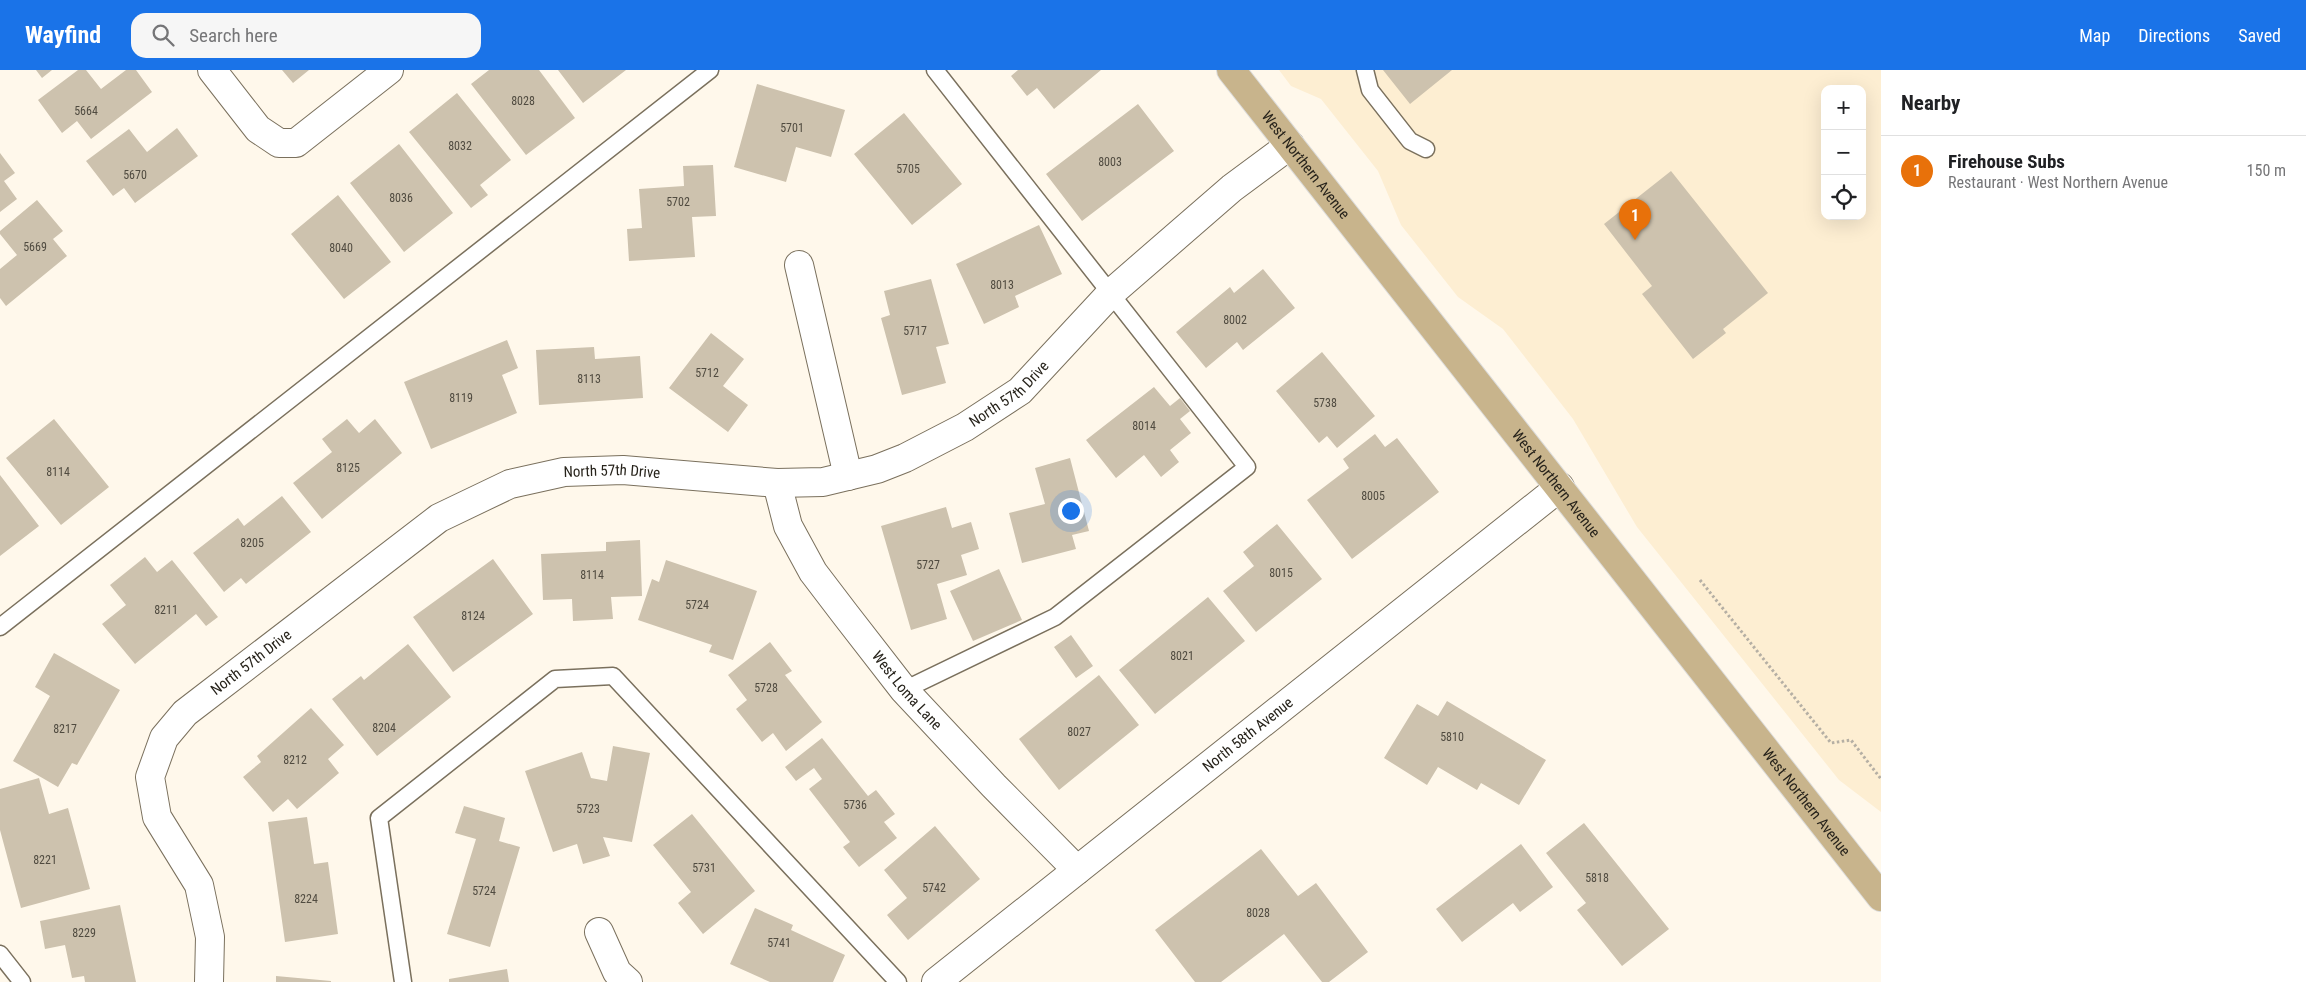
<!DOCTYPE html>
<meta charset="utf-8">
<style>
body{margin:0;font-family:"Roboto Condensed",sans-serif;background:#f6f6f6;color:#202124}
.controls{position:absolute;right:15px;top:15px;display:grid;overflow:hidden;border-radius:10px;box-shadow:0 5px 20px #0002}
.controls button{width:45px;height:45px;display:grid;place-items:center;padding:0;border:0;border-bottom:1px solid #e0e0e0;background:#fff;color:#202124;font:25px sans-serif}
.you{position:absolute;left:1070px;top:440px;width:18px;height:18px;margin:-12px;border:4px solid #fff;border-radius:50%;background:#1a73e8;box-shadow:0 0 0 8px #1a73e833}
.badge{display:grid;place-items:center;width:32px;height:32px;border-radius:50%;background:#1a73e8;color:#fff;font-size:16px;font-weight:700}
.pin{position:absolute;translate:-50% -41px;filter:drop-shadow(0 1px 2px #0008)}
.pin::after{content:'';position:absolute;top:26px;width:18px;height:15px;background:inherit;clip-path:polygon(0 0,100% 0,50% 100%)}
.list{margin:0;padding:0;list-style:none}
h2{display:flex;justify-content:space-between;align-items:center;height:65px;margin:0;padding:0 20px;font-size:21px}
h2 small{font-size:16px;font-weight:400;color:#757577}
.list li{display:grid;grid-template-columns:32px 1fr auto;gap:15px;align-items:center;box-sizing:border-box;height:70px;padding:0 20px;border-top:1px solid #e0e0e0}
.list b{display:block;font-size:19px;white-space:nowrap}
.list p{margin:0;font-size:16px;white-space:nowrap;color:#757577}
.list em{font-size:16px;font-style:normal;color:#757577}
.icon{flex:none;width:28px;height:28px;fill:none;stroke:currentColor;stroke-width:2;stroke-linecap:round;stroke-linejoin:round}
.map{position:relative;flex:none;width:1881px;height:912px;overflow:hidden}
header{display:flex;align-items:center;gap:30px;box-sizing:border-box;height:70px;padding:0 25px;background:#1a73e8;color:#fff}
header strong{font-size:24px}
nav{display:flex;gap:28px;margin-inline-start:auto;font-size:18px}
.search{width:350px;height:45px;background:#f6f6f6;display:flex;align-items:center;gap:12px;box-sizing:border-box;padding:0 18px;border-radius:15px;color:#757577;font-size:19px}
main{display:flex}
aside{flex:1;background:#fff}
.map>svg:first-child{display:block}
.built{fill:#fdeed2;fill-rule:evenodd}
.building{fill:#cdc2ae}
.lines{fill:none;stroke-linecap:round;stroke-linejoin:round}
.lane-casing{stroke:#7a705d;stroke-width:19}
.street-casing{stroke:#7a705d;stroke-width:30}
.primary-casing{stroke:#dcdcdb;stroke-width:30}
.path{stroke:#b5afa4;stroke-width:3;stroke-dasharray:2.5 2.5;stroke-linecap:butt}
.lane{stroke:#fff;stroke-width:16}
.street{stroke:#fff;stroke-width:28}
.primary{stroke:#c8b48c;stroke-width:28}
.labels{text-anchor:middle;dominant-baseline:central;stroke-width:4;stroke-linejoin:round;paint-order:stroke}
.number-label{font-size:12px;fill:#504b40}
.street-label{font-size:15px;fill:#27231b;stroke:#fff8eb}
</style>
<header>
<strong>Wayfind</strong>
<div class="search"><svg class="icon" aria-label="search" viewBox="0 0 24 24"><circle cx="10" cy="10" r="6"/><path d="M15 15l6 6"/></svg>Search here</div>
<nav><a>Map</a><a>Directions</a><a>Saved</a></nav>
</header>
<main>
<div class="map">
<svg width="1881" height="912" viewBox="0 0 1881 912">
<rect width="100%" height="100%" fill="#fff8eb"/>
<path class="built" d="M 1279,0 L 1881,0 L 1881,742 L 1839,710 L 1637,457 L 1573,349 L 1503,259 L 1458,227 L 1401,155 L 1378,101 L 1321,29 L 1291,16 ZM 1825,19 L 1862,19 L 1862,146 L 1825,146 Z"/>
<path class="building" d="M 36,0 L 52,0 L 42,8 Z
M 78,0 L 86,0 L 101,19 L 126,0 L 136,0 L 152,22 L 91,69 L 77,51 L 62,63 L 38,30 Z
M 282,0 L 309,0 L 293,13 Z
M 489,0 L 539,0 L 575,48 L 526,85 L 471,14 Z
M 558,0 L 626,0 L 583,33 Z
M 1018,0 L 1101,0 L 1054,39 L 1037,18 L 1027,26 L 1011,6 Z
M 1383,0 L 1452,0 L 1410,34 Z
M 757,14 L 845,40 L 831,87 L 796,77 L 786,112 L 734,97 Z
M 457,23 L 511,90 L 480,115 L 488,125 L 471,138 L 409,62 Z
M 1138,34 L 1174,81 L 1082,151 L 1046,104 Z
M 904,43 L 962,114 L 912,155 L 854,84 Z
M 177,58 L 198,86 L 135,133 L 124,118 L 113,126 L 86,91 L 129,59 L 147,82 Z
M 399,74 L 453,143 L 404,182 L 350,113 Z
M 0,83 L 15,103 L 4,111 L 17,129 L 0,142 Z
M 713,95 L 716,146 L 692,147 L 695,187 L 629,191 L 627,159 L 642,158 L 639,119 L 684,116 L 683,96 Z
M 1671,101 L 1768,223 L 1723,259 L 1726,263 L 1693,289 L 1642,224 L 1652,216 L 1604,154 Z
M 338,125 L 391,192 L 344,229 L 291,164 Z
M 37,130 L 63,161 L 53,169 L 67,186 L 6,236 L 0,228 L 0,199 L 17,185 L 0,164 L 0,161 Z
M 1039,155 L 1062,204 L 1015,226 L 1019,237 L 984,254 L 956,194 Z
M 1263,199 L 1295,238 L 1243,280 L 1237,272 L 1206,298 L 1176,262 L 1230,217 L 1234,223 Z
M 931,209 L 949,274 L 936,277 L 946,313 L 902,325 L 881,248 L 890,245 L 884,221 Z
M 711,263 L 744,289 L 723,316 L 748,335 L 728,362 L 669,318 Z
M 507,270 L 518,298 L 502,305 L 517,343 L 431,379 L 404,312 Z
M 594,277 L 595,289 L 640,286 L 643,328 L 539,335 L 536,280 Z
M 1322,282 L 1375,346 L 1337,378 L 1327,366 L 1319,373 L 1276,321 Z
M 1154,317 L 1170,336 L 1180,328 L 1190,341 L 1180,349 L 1191,363 L 1170,380 L 1179,392 L 1161,407 L 1144,385 L 1116,408 L 1086,370 Z
M 54,349 L 109,417 L 61,455 L 6,388 Z
M 347,349 L 359,363 L 375,349 L 402,383 L 322,449 L 293,413 L 332,382 L 322,369 Z
M 1375,364 L 1385,377 L 1397,368 L 1439,422 L 1352,489 L 1307,430 L 1349,398 L 1343,389 Z
M 1070,388 L 1089,461 L 1072,465 L 1076,479 L 1022,493 L 1009,443 L 1045,434 L 1035,398 Z
M 0,405 L 39,456 L 0,486 Z
M 282,426 L 311,462 L 246,514 L 241,508 L 224,522 L 193,483 L 238,448 L 244,456 Z
M 946,437 L 952,458 L 971,452 L 979,479 L 961,485 L 967,505 L 937,514 L 947,549 L 911,560 L 881,456 Z
M 1277,454 L 1322,509 L 1256,562 L 1223,521 L 1254,496 L 1243,482 Z
M 640,470 L 642,526 L 611,527 L 613,549 L 573,551 L 572,529 L 543,530 L 541,484 L 606,481 L 606,472 Z
M 145,487 L 157,502 L 172,490 L 218,547 L 206,556 L 196,544 L 135,594 L 102,554 L 126,535 L 110,515 Z
M 493,489 L 533,544 L 453,602 L 413,547 Z
M 666,490 L 757,521 L 733,590 L 709,582 L 712,575 L 638,550 L 652,509 L 659,512 Z
M 999,499 L 1022,550 L 973,571 L 950,521 Z
M 1208,527 L 1245,571 L 1155,644 L 1119,600 Z
M 1071,565 L 1093,596 L 1076,608 L 1054,577 Z
M 770,572 L 792,601 L 785,605 L 822,652 L 786,681 L 773,663 L 762,672 L 736,639 L 747,630 L 728,605 Z
M 408,574 L 451,627 L 377,686 L 332,629 L 361,606 L 364,610 Z
M 54,583 L 120,620 L 77,695 L 72,693 L 58,717 L 13,691 L 50,626 L 35,617 Z
M 1099,605 L 1139,655 L 1059,720 L 1019,669 Z
M 1447,631 L 1546,690 L 1519,735 L 1481,713 L 1477,720 L 1438,697 L 1427,715 L 1384,688 L 1417,634 L 1438,646 Z
M 311,638 L 344,675 L 328,689 L 339,703 L 297,739 L 288,729 L 273,742 L 243,707 L 261,692 L 257,686 Z
M 822,668 L 868,726 L 876,720 L 895,744 L 884,752 L 897,768 L 859,797 L 843,777 L 850,772 L 809,719 L 822,709 L 814,698 L 796,711 L 785,697 Z
M 613,676 L 650,683 L 632,772 L 603,767 L 610,786 L 583,794 L 577,774 L 553,782 L 525,701 L 582,682 L 591,708 L 607,711 Z
M 39,708 L 49,744 L 68,738 L 90,819 L 21,838 L 0,760 L 0,719 Z
M 464,736 L 505,748 L 499,771 L 520,777 L 490,877 L 447,864 L 476,769 L 455,763 Z
M 692,744 L 755,821 L 703,864 L 678,833 L 691,822 L 653,775 Z
M 307,747 L 314,794 L 328,792 L 338,864 L 285,872 L 268,752 Z
M 1584,753 L 1669,859 L 1622,896 L 1577,840 L 1586,833 L 1546,783 Z
M 935,756 L 980,809 L 908,870 L 887,845 L 907,828 L 884,800 Z
M 1521,774 L 1553,817 L 1520,842 L 1513,833 L 1462,872 L 1436,839 Z
M 1261,779 L 1298,826 L 1316,813 L 1368,882 L 1329,912 L 1322,912 L 1284,864 L 1221,912 L 1195,912 L 1155,860 Z
M 120,835 L 136,912 L 85,912 L 84,906 L 72,908 L 65,875 L 45,879 L 40,851 Z
M 755,838 L 793,855 L 791,860 L 845,885 L 833,912 L 770,912 L 730,894 Z
M 507,899 L 509,912 L 449,912 L 449,909 Z
M 276,906 L 331,911 L 331,912 L 276,912 Z"/>
<g class="lines">
<defs>
<path id="lane" d="M 1365,0 L 1370,20 L 1410,71 L 1426,79
M 0,557 L 710,0
M 904,620 L 1055,547 L 1247,397 L 935,0
M 0,884 L 22,912
M 403,912 L 379,748 L 555,609 L 613,606 L 898,912"/>
<g id="street">
<path d="M 212,0 L 258,59 L 279,73 L 296,73 L 389,0"/>
<path d="M 799,195 L 848,406"/>
<path id="s1" d="M 777,413 L 788,456 L 813,502 L 845,544 L 904,620 L 994,716 L 1077,800"/>
<path d="M 599,862 L 617,902 L 628,912"/>
<path id="s2" d="M 209,912 L 210,867 L 199,815 L 157,747 L 150,707 L 164,668 L 185,643 L 439,448 L 510,414 L 564,402 L 623,400 L 777,413 L 823,412 L 877,399 L 905,388 L 965,357 L 1020,321 L 1111,223 L 1232,118 L 1290,75"/>
<path id="s3" d="M 936,912 L 1560,417"/>
</g>
<g id="primary">
<path id="s4" d="M 1231,0 L 1881,827"/>
</g>
</defs>
<use href="#lane" class="lane-casing"/>
<use href="#street" class="street-casing"/>
<use href="#primary" class="primary-casing"/>
<path class="path" d="M 1700,510 L 1831,673 L 1851,670 L 1881,709"/>
<use href="#lane" class="lane"/>
<use href="#street" class="street"/>
<use href="#primary" class="primary"/>
</g>
<g class="labels">
<g class="number-label">
<text x="523" y="31">8028</text>
<text x="86" y="41">5664</text>
<text x="792" y="58">5701</text>
<text x="460" y="76">8032</text>
<text x="1110" y="92">8003</text>
<text x="908" y="99">5705</text>
<text x="135" y="105">5670</text>
<text x="401" y="128">8036</text>
<text x="678" y="132">5702</text>
<text x="35" y="177">5669</text>
<text x="341" y="178">8040</text>
<text x="1002" y="215">8013</text>
<text x="1235" y="250">8002</text>
<text x="915" y="261">5717</text>
<text x="707" y="303">5712</text>
<text x="589" y="309">8113</text>
<text x="461" y="328">8119</text>
<text x="1325" y="333">5738</text>
<text x="1144" y="356">8014</text>
<text x="348" y="398">8125</text>
<text x="58" y="402">8114</text>
<text x="1373" y="426">8005</text>
<text x="252" y="473">8205</text>
<text x="928" y="495">5727</text>
<text x="1281" y="503">8015</text>
<text x="592" y="505">8114</text>
<text x="697" y="535">5724</text>
<text x="166" y="540">8211</text>
<text x="473" y="546">8124</text>
<text x="1182" y="586">8021</text>
<text x="766" y="618">5728</text>
<text x="384" y="658">8204</text>
<text x="65" y="659">8217</text>
<text x="1079" y="662">8027</text>
<text x="1452" y="667">5810</text>
<text x="295" y="690">8212</text>
<text x="855" y="735">5736</text>
<text x="588" y="739">5723</text>
<text x="45" y="790">8221</text>
<text x="704" y="798">5731</text>
<text x="1597" y="808">5818</text>
<text x="934" y="818">5742</text>
<text x="484" y="821">5724</text>
<text x="306" y="829">8224</text>
<text x="1258" y="843">8028</text>
<text x="84" y="863">8229</text>
<text x="779" y="873">5741</text>
</g>
<g class="street-label">
<text stroke="none"><textPath href="#s4" startOffset="121">West Northern Avenue</textPath></text>
<text stroke="none"><textPath href="#s2" startOffset="1215">North 57th Drive</textPath></text>
<text stroke="none"><textPath href="#s2" startOffset="795">North 57th Drive</textPath></text>
<text stroke="none"><textPath href="#s4" startOffset="526">West Northern Avenue</textPath></text>
<text stroke="none"><textPath href="#s2" startOffset="376">North 57th Drive</textPath></text>
<text stroke="none"><textPath href="#s1" startOffset="248">West Loma Lane</textPath></text>
<text stroke="none"><textPath href="#s3" startOffset="398">North 58th Avenue</textPath></text>
<text stroke="none"><textPath href="#s4" startOffset="931">West Northern Avenue</textPath></text>
</g>
</g>
</svg>
<div class="controls">
<button>+</button>
<button>−</button>
<button><svg class="icon" aria-label="locate" viewBox="0 0 24 24"><circle cx="12" cy="12" r="6"/><path d="M12 2v4M12 18v4M2 12h4M18 12h4"/></svg></button>
</div>
<div class="you"></div>
<div class="pin badge" style="left:1635px;top:170px;background:#e8710a">1</div>
</div>
<aside>
<h2>Nearby<small></small></h2>
<ul class="list">
<li><span class="badge" style="background:#e8710a">1</span><div><b>Firehouse Subs</b><p>Restaurant · West Northern Avenue</p></div><em>150 m</em></li>
</ul>
</aside>
</main>
